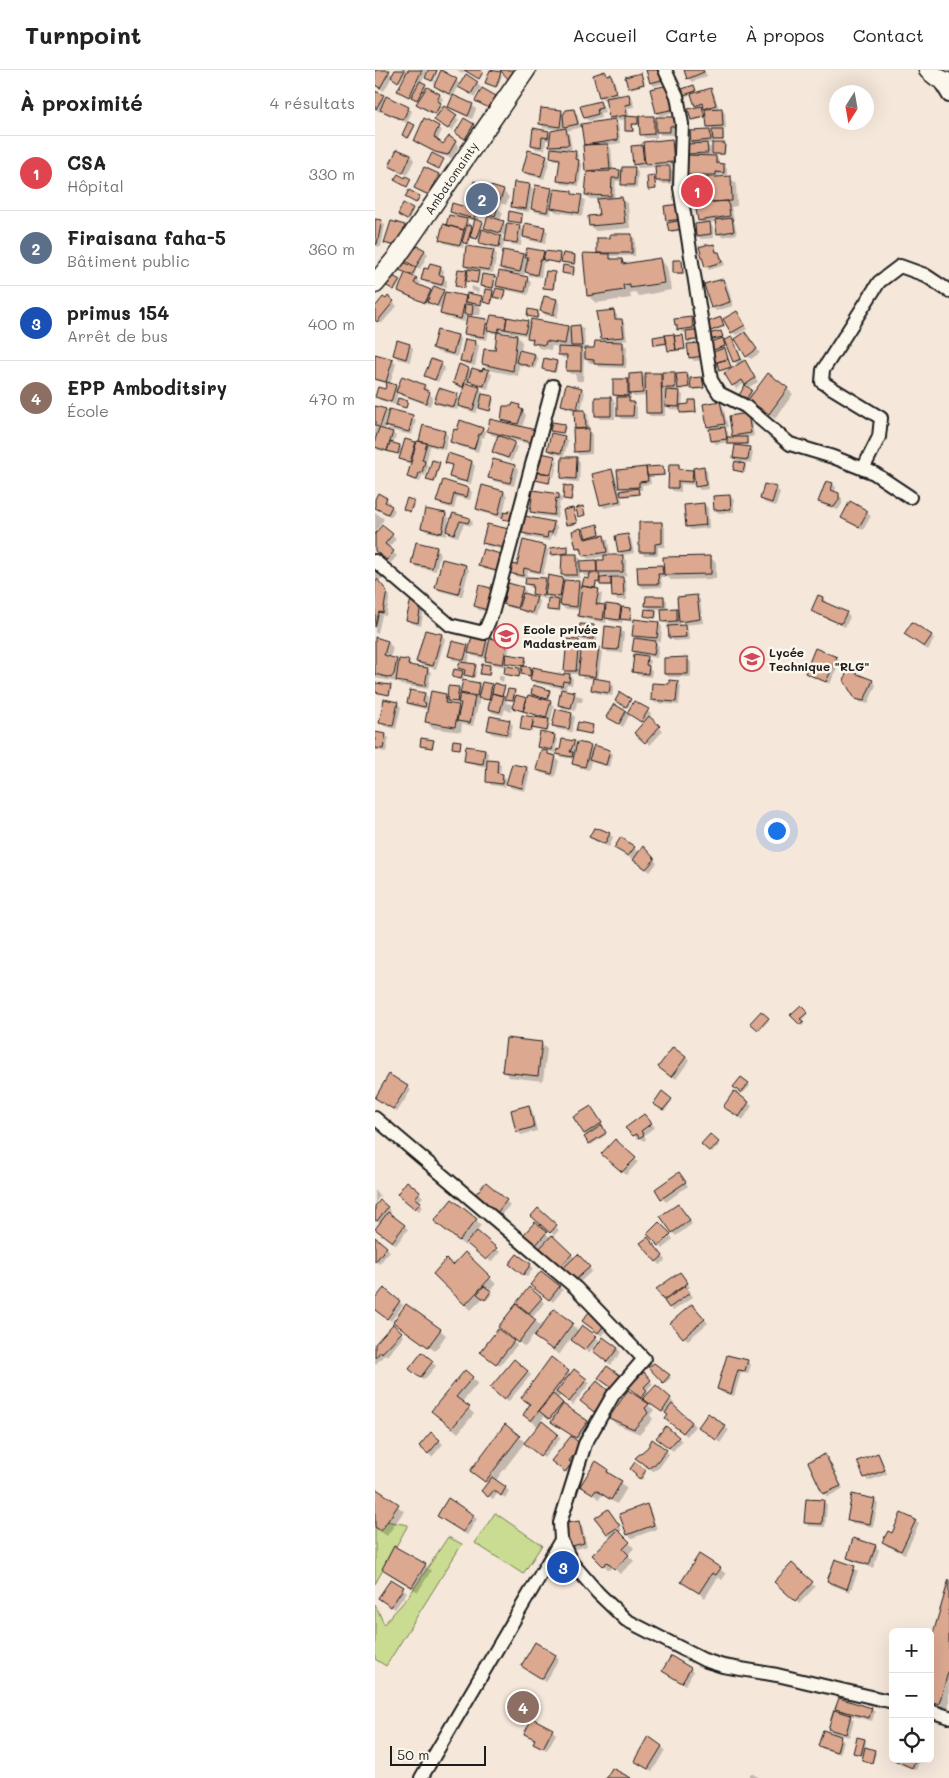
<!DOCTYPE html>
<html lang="fr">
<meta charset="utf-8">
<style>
body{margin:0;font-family:Mali,sans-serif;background:#f6f6f6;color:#222}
.controls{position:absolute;right:15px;bottom:15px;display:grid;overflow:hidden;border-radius:8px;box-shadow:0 5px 20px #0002}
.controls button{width:45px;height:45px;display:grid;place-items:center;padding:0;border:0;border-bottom:1px solid #e0e0e0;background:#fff;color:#222;font:25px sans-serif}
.compass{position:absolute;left:454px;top:15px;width:45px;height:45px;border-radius:50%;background:#fff;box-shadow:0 5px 20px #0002;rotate:191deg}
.scale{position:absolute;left:15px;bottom:12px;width:96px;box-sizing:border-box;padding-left:5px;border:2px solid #1c1c1c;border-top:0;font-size:14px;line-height:18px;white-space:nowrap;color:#1c1c1c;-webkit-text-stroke:4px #fbf7ec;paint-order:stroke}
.you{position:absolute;left:401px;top:760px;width:18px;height:18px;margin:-12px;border:4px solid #fff;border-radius:50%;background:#1a73e8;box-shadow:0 0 0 8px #1a73e833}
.badge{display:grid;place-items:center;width:32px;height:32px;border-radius:50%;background:#d1495b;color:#fff;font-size:16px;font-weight:700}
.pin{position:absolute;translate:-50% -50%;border:2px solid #fff;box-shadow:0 1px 5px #0006}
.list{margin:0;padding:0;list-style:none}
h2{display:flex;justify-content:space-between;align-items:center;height:65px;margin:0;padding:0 20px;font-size:21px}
h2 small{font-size:16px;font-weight:400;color:#767676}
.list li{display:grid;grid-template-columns:32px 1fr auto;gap:15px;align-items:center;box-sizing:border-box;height:75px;padding:0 20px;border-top:1px solid #e0e0e0}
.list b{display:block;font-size:19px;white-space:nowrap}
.list p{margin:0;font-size:16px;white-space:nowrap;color:#767676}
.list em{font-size:16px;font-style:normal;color:#767676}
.icon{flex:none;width:28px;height:28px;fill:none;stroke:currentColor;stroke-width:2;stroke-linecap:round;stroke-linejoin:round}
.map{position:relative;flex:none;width:574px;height:1708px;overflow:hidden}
header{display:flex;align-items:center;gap:30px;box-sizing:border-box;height:70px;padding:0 25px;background:#fff;border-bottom:1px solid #e0e0e0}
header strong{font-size:24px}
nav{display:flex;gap:28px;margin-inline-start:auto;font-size:18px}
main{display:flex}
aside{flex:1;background:#fff}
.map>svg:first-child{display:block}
.green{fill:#cadc91;stroke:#737c56}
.shadow{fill:#0003;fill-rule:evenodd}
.building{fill:#dca890;stroke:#1c1c1c}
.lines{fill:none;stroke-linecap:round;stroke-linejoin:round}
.minor-casing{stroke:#1c1c1c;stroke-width:16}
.secondary-casing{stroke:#1c1c1c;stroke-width:21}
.minor{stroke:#fbf7ec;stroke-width:12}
.secondary{stroke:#fbf7ec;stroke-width:18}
.labels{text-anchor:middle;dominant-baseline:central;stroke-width:5;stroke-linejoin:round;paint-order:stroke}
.street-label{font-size:12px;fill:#1c1c1c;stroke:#fbf7ec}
.poi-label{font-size:12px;font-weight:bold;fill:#1c1c1c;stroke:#fbf7ec;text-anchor:start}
</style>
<header>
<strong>Turnpoint</strong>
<nav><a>Accueil</a><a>Carte</a><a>À propos</a><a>Contact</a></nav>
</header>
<main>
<aside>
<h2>À proximité<small>4 résultats</small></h2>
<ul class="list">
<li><span class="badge" style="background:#e0444e">1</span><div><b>CSA</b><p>Hôpital</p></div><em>330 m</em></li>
<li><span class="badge" style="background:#5c6f8a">2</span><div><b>Firaisana faha-5</b><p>Bâtiment public</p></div><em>360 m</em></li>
<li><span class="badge" style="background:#1a4fb4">3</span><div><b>primus 154</b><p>Arrêt de bus</p></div><em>400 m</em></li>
<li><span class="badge" style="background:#8d6e63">4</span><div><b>EPP Amboditsiry</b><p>École</p></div><em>470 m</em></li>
</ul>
</aside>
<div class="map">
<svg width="574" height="1708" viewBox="0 0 574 1708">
<rect width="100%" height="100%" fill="#f5e7da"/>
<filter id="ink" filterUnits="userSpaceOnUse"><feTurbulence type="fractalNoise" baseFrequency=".02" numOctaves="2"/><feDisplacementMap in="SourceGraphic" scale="10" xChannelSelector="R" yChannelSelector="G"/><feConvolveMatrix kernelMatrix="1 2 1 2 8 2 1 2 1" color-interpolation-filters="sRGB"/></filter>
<g filter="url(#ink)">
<path class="green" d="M 120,1443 L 167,1475 L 148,1504 L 100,1473 Z
M 0,1449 L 33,1455 L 0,1514 Z
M 73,1467 L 87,1474 L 11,1596 L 0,1589 L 0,1534 L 9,1554 L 34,1526 Z"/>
<path class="shadow" d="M 0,0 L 12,0 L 18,5 L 21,0 L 31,0 L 33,2 L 34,0 L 52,0 L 46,13 L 51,16 L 51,18 L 65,25 L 68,29 L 65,34 L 84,50 L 77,61 L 65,53 L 63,47 L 46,38 L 42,34 L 44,31 L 27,24 L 24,21 L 31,6 L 29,5 L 25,12 L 17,7 L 9,21 L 0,16 Z
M 54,0 L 63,0 L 59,12 L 51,8 Z
M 82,0 L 90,0 L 87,4 Z
M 116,0 L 127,5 L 123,17 L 112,12 Z
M 273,0 L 294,12 L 279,16 L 276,12 Z
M 310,0 L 329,0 L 332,6 L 317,12 L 313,8 Z
M 230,3 L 239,9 L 244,27 L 254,25 L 258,29 L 259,37 L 253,38 L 254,48 L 262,48 L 266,51 L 278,47 L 282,52 L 300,48 L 303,59 L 298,59 L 298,65 L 286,65 L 282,61 L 282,68 L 270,68 L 266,64 L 266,55 L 258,55 L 259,62 L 253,62 L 251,61 L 251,49 L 240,51 L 243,54 L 246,73 L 233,75 L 236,78 L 238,100 L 244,101 L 248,105 L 259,99 L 263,102 L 262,118 L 251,118 L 248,114 L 248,111 L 241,111 L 239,129 L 247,128 L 253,134 L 255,158 L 221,161 L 215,156 L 225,146 L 223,129 L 215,129 L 211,125 L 213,102 L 211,100 L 207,57 L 191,61 L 194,63 L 197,79 L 188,79 L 188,80 L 200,82 L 204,86 L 203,91 L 207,95 L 204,116 L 187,114 L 184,110 L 186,91 L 180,90 L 176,87 L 179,79 L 176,76 L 176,71 L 171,70 L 170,80 L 161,79 L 157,75 L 159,60 L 173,63 L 177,66 L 177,62 L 193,59 L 189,56 L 188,60 L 169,58 L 165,54 L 186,41 L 190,45 L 199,40 L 202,44 L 205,55 L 238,50 L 235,47 L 231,29 L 229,30 L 225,26 Z
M 266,5 L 270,15 L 255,19 L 254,17 Z
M 92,6 L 106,17 L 100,27 L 84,16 L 78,27 L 98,36 L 101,39 L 97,49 L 78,40 L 74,37 L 78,27 L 64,20 L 60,16 L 81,10 L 86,15 Z
M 320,18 L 322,24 L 335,20 L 339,23 L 344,39 L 346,39 L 350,43 L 351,59 L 346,60 L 349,63 L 349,71 L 339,71 L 339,74 L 349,74 L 351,76 L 350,85 L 340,85 L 338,83 L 339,73 L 331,74 L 336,78 L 336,87 L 341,87 L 344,91 L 344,95 L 349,95 L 352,99 L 352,106 L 344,105 L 344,108 L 355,108 L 361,113 L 362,136 L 356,137 L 362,164 L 347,167 L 343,163 L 341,152 L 334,153 L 338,157 L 339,168 L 326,169 L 322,165 L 328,154 L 325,151 L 322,138 L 316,133 L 318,110 L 313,104 L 317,87 L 313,83 L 321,75 L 317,71 L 335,61 L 339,65 L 339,60 L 333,57 L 332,40 L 327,35 L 330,48 L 318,51 L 317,49 L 324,38 L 321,35 L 317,24 L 306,28 L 304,26 Z
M 276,20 L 303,42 L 285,46 L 282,43 Z
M 0,22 L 11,29 L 33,38 L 37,41 L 32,53 L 39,56 L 40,57 L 34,69 L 28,65 L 34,54 L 10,43 L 6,39 L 5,42 L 0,39 Z
M 225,32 L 228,36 L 230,42 L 225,43 L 226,48 L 214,51 L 210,48 Z
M 49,50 L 67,60 L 62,71 L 68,76 L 80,72 L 84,76 L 77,88 L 65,85 L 45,75 L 41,71 Z
M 98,55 L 101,58 L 94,71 L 86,66 Z
M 297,71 L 300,74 L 302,95 L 293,96 L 298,101 L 298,114 L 286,114 L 281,110 L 282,97 L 263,98 L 260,94 L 267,76 L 270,80 Z
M 23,80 L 36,86 L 39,90 L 32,105 L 16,96 Z
M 171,86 L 175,90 L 169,109 L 153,105 L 149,101 Z
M 50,99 L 64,105 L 67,109 L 58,128 L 44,121 L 41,118 Z
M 154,115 L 158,119 L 154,142 L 141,140 L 137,136 Z
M 176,119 L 180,123 L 197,123 L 200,126 L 206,127 L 210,130 L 207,146 L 181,142 L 177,138 L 175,145 L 161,142 L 157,138 Z
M 128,121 L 134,127 L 131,135 L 126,133 L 124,139 L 128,143 L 125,151 L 132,156 L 144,156 L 150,162 L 169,158 L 173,162 L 170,174 L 153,170 L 147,165 L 146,176 L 134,174 L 130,170 L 131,166 L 114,161 L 111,158 L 114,147 L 105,143 L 103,151 L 108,154 L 106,161 L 126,167 L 130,171 L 127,180 L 109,176 L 105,172 L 105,170 L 96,167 L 94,174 L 89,173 L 88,178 L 69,173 L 66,169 L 72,157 L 83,148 L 76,142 L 98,140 L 93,135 ZM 88,148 L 101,151 L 99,158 L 94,157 L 95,154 Z
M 304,135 L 309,160 L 297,162 L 295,161 L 296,154 L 292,150 Z
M 37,139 L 38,140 L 34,150 L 26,146 Z
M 147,145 L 148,147 L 147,154 L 134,150 Z
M 0,150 L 7,152 L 10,155 L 6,177 L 0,176 Z
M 29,156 L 33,160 L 27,180 L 15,176 L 11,173 Z
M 256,165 L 260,169 L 260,186 L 235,186 L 239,190 L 247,190 L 251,195 L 285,189 L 292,197 L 296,220 L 264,226 L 260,222 L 255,223 L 256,228 L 221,233 L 213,226 L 209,184 L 225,185 L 223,182 L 236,169 Z
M 338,176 L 347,187 L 350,195 L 334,200 L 331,196 Z
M 153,180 L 168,182 L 171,185 L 185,184 L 188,188 L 200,186 L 201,188 L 200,195 L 189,193 L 186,190 L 185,193 L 171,191 L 170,193 L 168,193 L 166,207 L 155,206 L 150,200 L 149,205 L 139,203 L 139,206 L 152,209 L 156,212 L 153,225 L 127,219 L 131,223 L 129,230 L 121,228 L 119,225 L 118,232 L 108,230 L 107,235 L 102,234 L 106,238 L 105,245 L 91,245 L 89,252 L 70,247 L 66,244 L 67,239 L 55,233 L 54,235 L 28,224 L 24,221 L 41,209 L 45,213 L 43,216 L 57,223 L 68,221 L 70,223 L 90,227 L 93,230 L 107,227 L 109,230 L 111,220 L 118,221 L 120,224 L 128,221 L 122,215 L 132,204 L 126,198 L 148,185 L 151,188 Z
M 50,181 L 53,184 L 45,199 L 37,196 L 41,200 L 39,206 L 27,201 L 39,198 L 31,190 Z
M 119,181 L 122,185 L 118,203 L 102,201 L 105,203 L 103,214 L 94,212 L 91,210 L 90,219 L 81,216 L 91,201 L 93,203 L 94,200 L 90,196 Z
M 307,191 L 309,204 L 301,204 L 299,203 Z
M 66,197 L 69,201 L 68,207 L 72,211 L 71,218 L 51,213 L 47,209 L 54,201 Z
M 189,197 L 199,199 L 200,200 L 199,206 L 190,204 L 188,202 Z
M 172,202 L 181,205 L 179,220 L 170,217 Z
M 119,207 L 120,209 L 119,219 L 107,216 Z
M 348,210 L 352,214 L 358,236 L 341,241 L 337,237 Z
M 24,211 L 25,212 L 21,220 L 13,216 Z
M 97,216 L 104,219 L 103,223 L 96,220 Z
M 13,228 L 22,236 L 6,254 L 0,249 L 0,239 Z
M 182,230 L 185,234 L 182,248 L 170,245 L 167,241 Z
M 238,241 L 242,245 L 243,250 L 246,250 L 250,254 L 252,270 L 238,272 L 248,274 L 252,277 L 251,298 L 224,297 L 220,293 L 215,293 L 209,287 L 208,311 L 202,311 L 200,304 L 196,304 L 192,301 L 193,288 L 188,288 L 184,284 L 184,277 L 177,276 L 176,280 L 164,278 L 154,266 L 128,261 L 127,264 L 142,266 L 147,272 L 146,282 L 160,285 L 163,289 L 160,299 L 144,295 L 143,306 L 114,300 L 108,294 L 121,281 L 123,264 L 117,263 L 114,260 L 112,270 L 94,267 L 91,263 L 111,250 L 115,254 L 152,252 L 156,255 L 193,257 L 196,260 L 205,256 L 209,260 L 210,279 L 205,279 L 211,285 L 231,273 L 227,269 Z
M 163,242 L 164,244 L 163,249 L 154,246 Z
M 365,246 L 372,259 L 361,265 L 357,262 Z
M 316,248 L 320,252 L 321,261 L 329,270 L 315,272 L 312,262 L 307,263 L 301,254 Z
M 346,249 L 350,257 L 335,262 L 334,261 Z
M 63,261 L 83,266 L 86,270 L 82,287 L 62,282 L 58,278 Z
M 346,262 L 351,278 L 349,278 L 351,281 L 357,298 L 347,301 L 343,293 L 340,293 L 342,282 L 334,270 Z
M 370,263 L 385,283 L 376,289 L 372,286 Z
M 307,266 L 311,280 L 296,282 L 293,274 L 281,276 L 280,275 Z
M 357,268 L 360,272 L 368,292 L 370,291 L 373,295 L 383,312 L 374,317 L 370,313 L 361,319 L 358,315 L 363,295 L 359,291 Z
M 101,272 L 104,276 L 100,296 L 90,294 L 86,290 Z
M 35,275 L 38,278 L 35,292 L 23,289 L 19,285 Z
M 314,276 L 332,290 L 319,291 L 315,287 Z
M 0,288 L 17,290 L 21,294 L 15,314 L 23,318 L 49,316 L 53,320 L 52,322 L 58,327 L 55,336 L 26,325 L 23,322 L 20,335 L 5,330 L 1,326 L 11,320 L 13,314 L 0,310 Z
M 181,292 L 183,293 L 181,303 L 168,299 Z
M 66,294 L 70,298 L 63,312 L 55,309 L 51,305 Z
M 85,296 L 94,299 L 97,302 L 108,303 L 113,301 L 117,304 L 113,319 L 102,316 L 108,322 L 107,325 L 119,329 L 116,341 L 107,339 L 104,336 L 101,343 L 88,339 L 84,335 L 82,340 L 64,335 L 61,331 L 82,325 L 86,329 L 90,319 L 83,317 L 79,313 ZM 95,311 L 101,317 L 93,315 Z
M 299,303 L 301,305 L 312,304 L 314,305 L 315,318 L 305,320 L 303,317 L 303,322 L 308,325 L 307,336 L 315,336 L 320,331 L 322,343 L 308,344 L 306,340 L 295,339 L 290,334 L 290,346 L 275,346 L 272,343 L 272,326 L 259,327 L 256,324 L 256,329 L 254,329 L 262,337 L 262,349 L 247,349 L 243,345 L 243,328 L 239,325 L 239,310 L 255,310 L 266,304 L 271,309 L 286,304 L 289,307 Z
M 327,308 L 329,319 L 319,320 L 318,319 Z
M 192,316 L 207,320 L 205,320 L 201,341 L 191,338 L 188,335 Z
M 412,319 L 418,324 L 400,349 L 374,329 L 372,332 L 366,328 L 376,321 L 379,324 Z
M 207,320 L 210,322 L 206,341 L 209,341 L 213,345 L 214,360 L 217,363 L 217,384 L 204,385 L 200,381 L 202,345 Z
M 236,328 L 240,332 L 240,349 L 225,349 L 221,345 Z
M 345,332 L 348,336 L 353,357 L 349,358 L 353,362 L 354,368 L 361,368 L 358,365 L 372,344 L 376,348 L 379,366 L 371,368 L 373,370 L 373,375 L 355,375 L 353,372 L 341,374 L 337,371 L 337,360 L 333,357 Z
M 144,336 L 151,345 L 147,357 L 162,376 L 133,369 L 132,370 L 142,377 L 137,391 L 122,385 L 118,381 L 124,367 L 117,365 L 113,361 L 134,355 L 128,349 Z
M 0,337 L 11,340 L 14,344 L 37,346 L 41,350 L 37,365 L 15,360 L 11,355 L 9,361 L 17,363 L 21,366 L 18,374 L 25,376 L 28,380 L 31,371 L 42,374 L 45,372 L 48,357 L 70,362 L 73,366 L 70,380 L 55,376 L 51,393 L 53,396 L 50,406 L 47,405 L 45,412 L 37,410 L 33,406 L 37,394 L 29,392 L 25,388 L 26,385 L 3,380 L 0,377 L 2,369 L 0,369 Z
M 189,356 L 191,357 L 189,364 L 176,360 Z
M 107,359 L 111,362 L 109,368 L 107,367 L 103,382 L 80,375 L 77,371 Z
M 189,367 L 193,371 L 189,386 L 177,383 L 173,379 Z
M 374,378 L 378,382 L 376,393 L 367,392 L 371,396 L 370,403 L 361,401 L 359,400 L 366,394 L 359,388 Z
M 167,385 L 180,388 L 178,388 L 173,410 L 176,411 L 181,389 L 183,391 L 179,407 L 177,407 L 175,414 L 162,410 Z
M 201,389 L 205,392 L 204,412 L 191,411 L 188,408 Z
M 97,392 L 100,396 L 96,414 L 79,410 L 76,407 L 78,397 L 71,393 Z
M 64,393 L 65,395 L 60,413 L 54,411 L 52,409 Z
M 304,395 L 307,400 L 317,401 L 320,404 L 328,398 L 332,401 L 334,419 L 325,420 L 321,415 L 306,414 L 306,422 L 298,421 L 295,417 Z
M 140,396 L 143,400 L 139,416 L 118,411 L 114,407 Z
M 288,397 L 290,406 L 275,407 L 276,414 L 267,415 L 267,420 L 264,420 L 265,425 L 249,427 L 245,424 L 248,434 L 230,438 L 226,435 L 237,400 L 240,404 L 245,422 L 249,422 L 244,416 Z
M 69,412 L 94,419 L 97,422 L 95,430 L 82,427 L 79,439 L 66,435 L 63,432 Z
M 457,414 L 461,417 L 460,422 L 467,428 L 467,434 L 463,440 L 448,435 L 445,431 Z
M 108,417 L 129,422 L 132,426 L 128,443 L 134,445 L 139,452 L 106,442 L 102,439 Z
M 198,418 L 199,419 L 197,431 L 190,430 L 189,428 Z
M 401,419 L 405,422 L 401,436 L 390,433 L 386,429 Z
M 184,425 L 187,429 L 187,432 L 185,431 L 182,448 L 160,445 L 156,441 Z
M 355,426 L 359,430 L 359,442 L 344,443 L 340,440 Z
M 11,429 L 15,433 L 14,435 L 20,440 L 16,447 L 0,438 L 0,432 Z
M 38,432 L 40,433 L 36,442 L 31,441 L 30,439 Z
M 476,433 L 496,446 L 488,460 L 471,451 L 468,448 Z
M 329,434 L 333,438 L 334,458 L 316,460 L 312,457 Z
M 198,439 L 202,454 L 194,456 L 192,454 Z
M 0,442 L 9,449 L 1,461 L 0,461 Z
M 71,444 L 74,448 L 73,456 L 74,456 L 78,444 L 94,449 L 98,452 L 96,456 L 89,454 L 83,467 L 76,465 L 72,461 L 71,466 L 51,461 L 47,458 Z
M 179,453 L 182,457 L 181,466 L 177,465 L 175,471 L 152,467 L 148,463 Z
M 286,453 L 290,457 L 290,477 L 283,477 L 283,485 L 269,485 L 265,481 Z
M 222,455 L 227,467 L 229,467 L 233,470 L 235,486 L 247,486 L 251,490 L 251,506 L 223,506 L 221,520 L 227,524 L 225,536 L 229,536 L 232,539 L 245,537 L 255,539 L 257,541 L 256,551 L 248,550 L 247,553 L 235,551 L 232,548 L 231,553 L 208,549 L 204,545 L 205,540 L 190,539 L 185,534 L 184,542 L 175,541 L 173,539 L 175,528 L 172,525 L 171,529 L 162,527 L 158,523 L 159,518 L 155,517 L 151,513 L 152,509 L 139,506 L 136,502 L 170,477 L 174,480 L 168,505 L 153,501 L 151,508 L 170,509 L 173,512 L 187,509 L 189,511 L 204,513 L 209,517 L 210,509 L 215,510 L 216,506 L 210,506 L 205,501 L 205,508 L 191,508 L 188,505 L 188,485 L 178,486 L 177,484 L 192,478 L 194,486 L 202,486 L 206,489 L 206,492 L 230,491 L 231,486 L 213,489 L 209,485 L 208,481 L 206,481 L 202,477 L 206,460 L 211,465 Z
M 8,457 L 21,469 L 13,478 L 22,486 L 16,493 L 0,480 L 0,466 Z
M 133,460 L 133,481 L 112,476 L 109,473 Z
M 253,465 L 256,469 L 259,483 L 248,485 L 244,482 Z
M 61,478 L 65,482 L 61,501 L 41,497 L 38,493 Z
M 109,480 L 128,504 L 109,499 L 105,495 Z
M 335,487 L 341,493 L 341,509 L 296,510 L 290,505 L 291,507 L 286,507 L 287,517 L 268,518 L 264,514 L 287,496 L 290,499 Z
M 90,496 L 94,499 L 87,527 L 65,521 L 62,518 Z
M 0,500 L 8,507 L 3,512 L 15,526 L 11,546 L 7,545 L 3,563 L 0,563 Z
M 226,506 L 225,509 L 247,508 L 251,512 L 252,530 L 242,530 L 238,526 L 238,516 L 228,516 L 225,513 Z
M 105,517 L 118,543 L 104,540 L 100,536 Z
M 147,518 L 151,521 L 150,525 L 161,528 L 165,532 L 161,546 L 148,542 L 146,540 L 133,537 L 129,534 Z
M 322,526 L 325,530 L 328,553 L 309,555 L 305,551 L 305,556 L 310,556 L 313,560 L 314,570 L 299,571 L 295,567 L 294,555 L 288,551 L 288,539 L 279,539 L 282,543 L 281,548 L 270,546 L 277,541 L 272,536 L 288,527 L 292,531 L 292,540 L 301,540 L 305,543 Z
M 448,528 L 451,532 L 450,534 L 471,543 L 475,547 L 470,557 L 442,544 L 438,540 Z
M 37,531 L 49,539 L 46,556 L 36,553 L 32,550 Z
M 284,553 L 287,557 L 286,572 L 279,571 L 284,576 L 282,588 L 270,586 L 275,591 L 274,598 L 277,601 L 276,607 L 262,605 L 258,601 L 263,586 L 258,581 L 263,570 L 259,565 Z
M 219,556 L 222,560 L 222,572 L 209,571 L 205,567 Z
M 245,559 L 249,563 L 247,583 L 233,582 L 229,578 Z
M 51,561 L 67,565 L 70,569 L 61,599 L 46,595 L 42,591 Z
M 531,564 L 556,566 L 559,569 L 553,580 Z
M 0,569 L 13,572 L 18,578 L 15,588 L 22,590 L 25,593 L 33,592 L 37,596 L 52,599 L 56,602 L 53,619 L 26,615 L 23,612 L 0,608 Z
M 112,571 L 115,574 L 132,573 L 135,576 L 133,585 L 150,588 L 151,589 L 150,597 L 156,599 L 158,601 L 166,600 L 169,603 L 190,606 L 195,605 L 198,609 L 197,615 L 192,614 L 191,619 L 160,613 L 157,609 L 157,607 L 148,605 L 146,603 L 145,607 L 132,605 L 130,603 L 131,597 L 115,594 L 112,589 L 98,586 L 95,583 L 93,594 L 102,596 L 100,608 L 92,606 L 89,603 L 88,610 L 80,608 L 78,607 L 88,602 L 91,605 L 91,601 L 84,598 L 86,591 L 78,590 L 75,586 L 92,576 L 95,580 ZM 132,593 L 148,596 L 147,602 L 145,600 L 131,597 Z
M 203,571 L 207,576 L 223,578 L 227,582 L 223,610 L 235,612 L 239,616 L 237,626 L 221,623 L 217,620 L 219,609 L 208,608 L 205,604 L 194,604 L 191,600 Z
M 461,588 L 465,592 L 455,614 L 435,606 L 431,603 Z
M 312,589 L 316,592 L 316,607 L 294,607 L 290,604 Z
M 115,596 L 116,598 L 115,606 L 108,605 L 107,604 Z
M 124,605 L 129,607 L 128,612 L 124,610 Z
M 497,611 L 501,615 L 493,634 L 485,632 L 481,628 Z
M 302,612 L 306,616 L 304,635 L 280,633 L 277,629 Z
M 0,614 L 15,617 L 17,618 L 15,625 L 0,623 Z
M 104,615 L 107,618 L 116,616 L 119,618 L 129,617 L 130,618 L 128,627 L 131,630 L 134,620 L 140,622 L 140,626 L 153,631 L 161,628 L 157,624 L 174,621 L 176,622 L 173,632 L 179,636 L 173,662 L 158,659 L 158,662 L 148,660 L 146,658 L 148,646 L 160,648 L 160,646 L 140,639 L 137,636 L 136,642 L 130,639 L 128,645 L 118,643 L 114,639 L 116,631 L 105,628 L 98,656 L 87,654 L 86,662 L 57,658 L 52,652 L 54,640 L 37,636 L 33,633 L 49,624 L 53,627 L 52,635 L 54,638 L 71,625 L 73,628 L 83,619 L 86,622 ZM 132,630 L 140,631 L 139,637 L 136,634 L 131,633 ZM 83,631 L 87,635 L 86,639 L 83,636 L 76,635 L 76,632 L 83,633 Z
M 199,623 L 202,626 L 202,625 L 208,627 L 207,632 L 202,632 L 200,641 L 188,638 L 184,635 Z
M 255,630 L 256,631 L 253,638 L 243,632 Z
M 260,632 L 276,644 L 274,648 L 288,661 L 275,675 L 261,662 L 269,654 L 255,644 L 248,657 L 233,647 L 251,642 L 253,644 Z
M 22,633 L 26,637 L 21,659 L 9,656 L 6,652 Z
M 197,644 L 200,647 L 197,662 L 182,659 L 179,656 Z
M 134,651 L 138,655 L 135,667 L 117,664 L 113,660 Z
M 217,657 L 219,658 L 217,665 L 202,661 Z
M 0,663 L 10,665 L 14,668 L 11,682 L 0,680 Z
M 179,666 L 183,670 L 180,680 L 186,681 L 199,673 L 203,676 L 215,676 L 219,680 L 220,676 L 235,681 L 238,684 L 235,697 L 219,693 L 216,690 L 214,700 L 202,697 L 198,693 L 199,689 L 186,687 L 180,681 L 180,683 L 171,681 L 184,691 L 180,707 L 166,703 L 162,699 L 167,680 L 164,676 Z
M 58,672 L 59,673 L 58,679 L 46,676 Z
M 109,680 L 113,683 L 112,690 L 122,691 L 126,695 L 125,705 L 131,708 L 130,717 L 116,715 L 113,711 L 113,697 L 94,694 L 90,691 Z
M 151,698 L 155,702 L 150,721 L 136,718 L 133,714 Z
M 234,764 L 238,767 L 234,777 L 220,771 L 216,767 Z
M 259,778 L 264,783 L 268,778 L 282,793 L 275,802 L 258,788 L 257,789 L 245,781 Z
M 426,937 L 433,944 L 426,951 L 429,954 L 427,956 L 417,945 Z
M 386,943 L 394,950 L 385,960 L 377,953 Z
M 166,974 L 172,979 L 168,1011 L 134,1007 L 128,1001 Z
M 311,987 L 314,991 L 301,1009 L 289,1000 Z
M 366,1009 L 375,1016 L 368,1023 L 361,1018 Z
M 32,1017 L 36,1020 L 22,1042 L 5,1031 Z
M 287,1023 L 297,1031 L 290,1041 L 281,1035 Z
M 359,1023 L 377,1036 L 368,1050 L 353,1040 Z
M 153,1037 L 157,1040 L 162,1061 L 146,1065 L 142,1061 Z
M 216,1037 L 229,1057 L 227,1058 L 231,1065 L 216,1075 L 200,1047 Z
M 269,1046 L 280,1057 L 269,1065 L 271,1069 L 269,1071 L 265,1068 L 263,1069 L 252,1059 Z
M 335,1066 L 344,1075 L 337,1083 L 327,1074 Z
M 240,1071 L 263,1092 L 251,1105 L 228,1084 Z
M 307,1107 L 313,1116 L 291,1132 L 287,1128 Z
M 111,1114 L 135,1135 L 125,1146 L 105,1129 Z
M 0,1120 L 5,1126 L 0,1133 Z
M 44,1123 L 48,1127 L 43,1132 L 48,1136 L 44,1141 L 27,1127 Z
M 0,1138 L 12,1138 L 16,1141 L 14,1144 L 33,1159 L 21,1175 L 5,1163 L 6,1154 L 0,1150 Z
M 306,1139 L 317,1154 L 301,1166 L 298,1162 Z
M 163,1140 L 184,1160 L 178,1167 L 200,1188 L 203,1186 L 217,1201 L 203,1214 L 165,1177 L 164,1179 L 149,1165 L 160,1154 L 176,1168 L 179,1165 L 158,1146 Z
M 101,1150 L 106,1155 L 101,1162 L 125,1182 L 116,1192 L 93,1173 L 90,1176 L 67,1157 Z
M 284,1154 L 298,1169 L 288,1179 L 274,1164 Z
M 0,1168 L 15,1181 L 4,1194 L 0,1191 Z
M 276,1172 L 291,1190 L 285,1195 L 282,1191 Z
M 90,1184 L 121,1214 L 114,1221 L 117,1224 L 112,1230 L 108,1228 L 96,1240 L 59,1204 L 78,1196 Z
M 155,1195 L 158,1199 L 152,1207 L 139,1197 Z
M 167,1203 L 188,1220 L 178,1232 L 161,1219 Z
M 308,1207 L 315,1217 L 312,1219 L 318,1227 L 298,1241 L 282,1219 Z
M 9,1220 L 28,1235 L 16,1251 L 0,1239 L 0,1231 Z
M 166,1229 L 169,1233 L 157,1248 L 167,1257 L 180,1241 L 204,1261 L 221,1267 L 224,1270 L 214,1283 L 196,1268 L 184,1285 L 159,1265 L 150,1277 L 130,1262 L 150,1240 L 143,1233 Z
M 321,1239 L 333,1253 L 313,1270 L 309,1267 Z
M 215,1244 L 233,1258 L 227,1266 L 212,1255 Z
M 19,1252 L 65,1260 L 71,1265 L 60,1281 Z
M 18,1256 L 29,1266 L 12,1286 L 10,1284 L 0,1295 L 0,1276 Z
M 138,1272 L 142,1275 L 125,1296 L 110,1285 Z
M 242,1279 L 246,1282 L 236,1295 L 219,1281 Z
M 47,1284 L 61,1296 L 49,1310 L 39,1302 Z
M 353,1286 L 372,1292 L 376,1295 L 373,1304 L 366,1303 L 359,1326 L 347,1323 L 343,1319 Z
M 177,1289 L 196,1304 L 211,1310 L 215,1313 L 198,1335 L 186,1325 L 182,1330 L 216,1356 L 205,1371 L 170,1345 L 166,1351 L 186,1368 L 169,1388 L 154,1377 L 164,1357 L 155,1350 L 156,1335 L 148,1328 Z
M 279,1295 L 296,1308 L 290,1313 L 275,1297 Z
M 152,1301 L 156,1305 L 133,1332 L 120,1322 Z
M 90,1302 L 103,1313 L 87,1332 L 99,1344 L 83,1363 L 63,1346 Z
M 269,1304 L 278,1314 L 272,1321 L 274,1324 L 281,1317 L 299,1333 L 297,1336 L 320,1356 L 312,1366 L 295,1352 L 294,1345 L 292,1343 L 291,1344 L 258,1320 Z
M 273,1335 L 279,1340 L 275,1345 L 278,1349 L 265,1364 L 241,1354 L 235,1348 Z
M 324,1357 L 350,1357 L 354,1360 L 345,1373 Z
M 291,1358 L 307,1371 L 298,1381 L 286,1371 Z
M 56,1364 L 68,1374 L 57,1387 L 45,1376 Z
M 144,1367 L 150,1372 L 121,1410 L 134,1421 L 130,1428 L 123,1423 L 118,1429 L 111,1424 L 113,1414 L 97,1401 Z
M 207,1376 L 194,1404 L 181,1394 Z
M 291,1381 L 294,1384 L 284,1398 L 278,1401 L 266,1391 Z
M 503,1384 L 506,1388 L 512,1404 L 493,1411 L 490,1407 Z
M 450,1385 L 454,1389 L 468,1419 L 452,1427 L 449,1423 Z
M 221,1393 L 233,1400 L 238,1406 L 238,1407 L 252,1418 L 242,1434 L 227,1425 L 224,1429 L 207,1416 Z
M 260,1393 L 271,1403 L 267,1410 L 263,1407 Z
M 0,1420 L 29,1441 L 12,1466 L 0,1458 Z
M 499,1430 L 503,1434 L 498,1457 L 477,1453 L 473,1450 Z
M 448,1431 L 452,1435 L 450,1457 L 434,1456 L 430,1452 Z
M 271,1435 L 275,1439 L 282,1459 L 257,1468 L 253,1465 L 245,1445 Z
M 237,1444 L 247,1460 L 244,1462 L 259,1478 L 253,1485 L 259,1491 L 245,1504 L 238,1497 L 234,1500 L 218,1485 L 237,1468 L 233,1464 Z
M 98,1446 L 102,1449 L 92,1465 L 67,1449 Z
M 540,1451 L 544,1454 L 530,1484 L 512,1476 L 509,1472 L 517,1464 Z
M 203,1452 L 207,1456 L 212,1476 L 197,1480 L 194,1476 Z
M 500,1476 L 504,1480 L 498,1498 L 477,1491 L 473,1487 Z
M 20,1478 L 50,1495 L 56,1501 L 43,1522 L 14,1504 L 8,1499 Z
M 417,1495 L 440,1517 L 424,1534 L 401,1512 Z
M 479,1498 L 483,1501 L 475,1522 L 457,1515 L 453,1511 Z
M 345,1499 L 351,1504 L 347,1510 L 343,1507 L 330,1528 L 307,1511 Z
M 17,1510 L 32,1522 L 20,1539 L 4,1528 Z
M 574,1514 L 574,1639 L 572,1638 L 572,1641 L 555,1636 L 555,1578 Z
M 180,1586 L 184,1589 L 171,1612 L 148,1596 Z
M 315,1599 L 318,1602 L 311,1615 L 289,1601 Z
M 462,1639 L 496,1639 L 500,1642 L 497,1651 L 474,1645 L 479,1650 L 474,1667 L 462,1664 L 469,1671 L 465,1684 L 448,1679 L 445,1676 L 461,1665 L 454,1659 L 467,1644 Z
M 177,1660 L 181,1664 L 172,1680 L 163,1676 L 159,1672 L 160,1671 L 151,1664 Z
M 490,1670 L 491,1672 L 490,1678 L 501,1683 L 498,1693 L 490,1691 L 488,1689 L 489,1686 L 479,1683 Z
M 286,1676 L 290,1680 L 277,1702 L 261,1691 Z
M 518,1689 L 545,1689 L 541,1700 L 522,1693 Z
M 376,1703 L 385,1708 L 373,1708 Z"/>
<path class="building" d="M 0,0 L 15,0 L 5,18 L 0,15 Z
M 20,0 L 30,0 L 23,12 L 16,7 Z
M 33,0 L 47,0 L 34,27 L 22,21 Z
M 53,0 L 62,0 L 57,11 L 50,8 Z
M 66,0 L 82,9 L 74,24 L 59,16 Z
M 89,0 L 106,0 L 108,2 L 104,9 Z
M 115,0 L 126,2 L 121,17 L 110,13 Z
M 125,0 L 144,0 L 135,11 Z
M 271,0 L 288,0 L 291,9 L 275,13 Z
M 309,0 L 328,0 L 329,2 L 312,9 Z
M 230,1 L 232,5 L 236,4 L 241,22 L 224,27 L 218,5 Z
M 266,3 L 269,14 L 253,18 L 250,7 Z
M 91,4 L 103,12 L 96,24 L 83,17 Z
M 45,11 L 51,14 L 42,30 L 36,27 Z
M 294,15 L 300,39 L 281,43 L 275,19 Z
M 319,15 L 321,21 L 303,27 L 301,21 Z
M 52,17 L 65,24 L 62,31 L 66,33 L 60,44 L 41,34 Z
M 107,18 L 121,26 L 114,38 L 100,31 Z
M 336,18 L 341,35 L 329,39 L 328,33 L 320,36 L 316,24 Z
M 0,21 L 9,25 L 1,39 L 0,38 Z
M 254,24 L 256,34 L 250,35 L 252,45 L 234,48 L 230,28 Z
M 78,25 L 98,34 L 93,46 L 73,37 Z
M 11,26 L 34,37 L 28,50 L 5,40 Z
M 225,31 L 227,38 L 222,39 L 223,44 L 209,48 L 205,36 Z
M 69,36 L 82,45 L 73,59 L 59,50 Z
M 327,36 L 330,47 L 316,50 L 313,39 Z
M 166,38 L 187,40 L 185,57 L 164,54 Z
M 347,38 L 348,56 L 332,57 L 330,39 Z
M 199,39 L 203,54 L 189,57 L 188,45 L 191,40 Z
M 250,46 L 263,47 L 263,54 L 257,54 L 258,61 L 250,61 Z
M 264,46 L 279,46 L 279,64 L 265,65 Z
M 281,47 L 300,47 L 300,56 L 295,56 L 295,62 L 281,62 Z
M 49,48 L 64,56 L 59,67 L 68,74 L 74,66 L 81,71 L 73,85 L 60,82 L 39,71 Z
M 89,48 L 99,54 L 90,69 L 80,63 Z
M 240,49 L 243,70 L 209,75 L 206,54 Z
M 33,52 L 40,55 L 33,68 L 27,65 Z
M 158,58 L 174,61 L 173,68 L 167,67 L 166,77 L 156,75 Z
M 191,58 L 194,75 L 174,76 L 176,61 Z
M 335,60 L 336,70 L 316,72 L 315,61 Z
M 337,60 L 348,60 L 348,70 L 338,70 Z
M 297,69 L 299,92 L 270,94 L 268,72 Z
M 332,73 L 333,83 L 312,84 L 311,74 Z
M 337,73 L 350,73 L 349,84 L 337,84 Z
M 233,74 L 235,99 L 210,101 L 208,75 Z
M 267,75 L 269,93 L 258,95 L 256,76 Z
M 176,78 L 201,81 L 200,89 L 204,90 L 201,113 L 182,111 L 185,89 L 175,87 Z
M 22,79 L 36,85 L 28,103 L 14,96 Z
M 153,80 L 172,85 L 166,106 L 147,102 Z
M 57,83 L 69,89 L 64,99 L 52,93 Z
M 312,85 L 341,86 L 341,93 L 349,94 L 349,103 L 341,102 L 341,105 L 312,105 Z
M 280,96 L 295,96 L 295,111 L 281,111 Z
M 49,97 L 64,104 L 54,125 L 39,118 Z
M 247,97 L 260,97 L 259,115 L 246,115 Z
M 236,99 L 245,100 L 244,108 L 237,108 L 236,126 L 210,125 L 212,102 L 235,101 Z
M 23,104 L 30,108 L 31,106 L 36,109 L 32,117 L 19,110 Z
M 279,105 L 281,119 L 273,120 L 272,106 Z
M 356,106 L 357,131 L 315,133 L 314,109 Z
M 99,111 L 129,120 L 125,130 L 120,128 L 118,134 L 123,136 L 120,146 L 91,136 Z
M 139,112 L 155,114 L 151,139 L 136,137 Z
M 160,115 L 177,118 L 172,142 L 156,139 Z
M 179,119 L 197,121 L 197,124 L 207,125 L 204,143 L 176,138 Z
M 34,120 L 45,126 L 41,133 L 30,127 Z
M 247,127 L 250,153 L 214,156 L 213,146 L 224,145 L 222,129 Z
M 353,131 L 355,146 L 323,151 L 320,133 Z
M 28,133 L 38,138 L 32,150 L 23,145 Z
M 77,133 L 101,140 L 99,149 L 75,142 Z
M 305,134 L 307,149 L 291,151 L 289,136 Z
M 134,141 L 147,144 L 146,153 L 133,151 Z
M 74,145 L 92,149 L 89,160 L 71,155 Z
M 113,146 L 129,151 L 125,163 L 109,158 Z
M 357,148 L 359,161 L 342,164 L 340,150 Z
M 0,149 L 7,150 L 2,174 L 0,174 Z
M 100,149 L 108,152 L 102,169 L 95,167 Z
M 307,150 L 309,159 L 294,161 L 292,153 Z
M 16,151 L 30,155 L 23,177 L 9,173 Z
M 335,152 L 336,164 L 321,166 L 320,154 Z
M 132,153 L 145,155 L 142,173 L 129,171 Z
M 150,153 L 170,157 L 167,171 L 148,167 Z
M 68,154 L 89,160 L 85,175 L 64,170 Z
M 92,155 L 97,156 L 92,174 L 87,172 Z
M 107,159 L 126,166 L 124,177 L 104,173 Z
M 235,164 L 257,164 L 257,183 L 222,183 L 222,168 L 235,168 Z
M 334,174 L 335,175 L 339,174 L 341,182 L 344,182 L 347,192 L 330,197 L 324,177 Z
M 37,176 L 41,178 L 43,176 L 50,180 L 41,197 L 30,191 Z
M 91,176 L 119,180 L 114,200 L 89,196 Z
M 152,178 L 169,181 L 167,190 L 165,190 L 162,205 L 150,202 L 153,187 L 150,187 Z
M 128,180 L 149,184 L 145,202 L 125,198 Z
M 170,181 L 185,183 L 184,193 L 168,190 Z
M 188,183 L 200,185 L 199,194 L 186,192 Z
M 208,183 L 235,184 L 235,189 L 247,189 L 248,194 L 285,188 L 289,213 L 255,218 L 255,214 L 248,215 L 249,220 L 212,226 Z
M 298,190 L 307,190 L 308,203 L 298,203 Z
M 28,192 L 41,198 L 37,205 L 24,200 Z
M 55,193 L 66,196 L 64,205 L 69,206 L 67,215 L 46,210 L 49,198 L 53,199 Z
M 188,195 L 199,197 L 198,205 L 187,203 Z
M 83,199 L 92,200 L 89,218 L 80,216 Z
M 93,199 L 104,201 L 102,213 L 91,211 Z
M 124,201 L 153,207 L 150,222 L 121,216 Z
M 171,201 L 180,202 L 178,219 L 168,218 Z
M 30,203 L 42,208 L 39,213 L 56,220 L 50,233 L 23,221 Z
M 107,204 L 120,206 L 118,218 L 105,216 Z
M 16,205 L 25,210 L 19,220 L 10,215 Z
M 348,209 L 355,232 L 336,238 L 329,214 Z
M 59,216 L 69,220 L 62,236 L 52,232 Z
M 121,218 L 130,220 L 128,229 L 118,227 Z
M 110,219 L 118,220 L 116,234 L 108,232 Z
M 70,222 L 91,226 L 86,249 L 65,244 Z
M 92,223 L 107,226 L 106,235 L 91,232 Z
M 13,226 L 19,231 L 2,252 L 0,250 L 0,237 L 8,227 L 11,229 Z
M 169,226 L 182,229 L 178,245 L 165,241 Z
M 90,234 L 98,235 L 97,245 L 89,244 Z
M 153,239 L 163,241 L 162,248 L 152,246 Z
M 239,240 L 240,249 L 247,249 L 249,267 L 226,269 L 221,242 Z
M 362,241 L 370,255 L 356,263 L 348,249 Z
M 116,245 L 132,247 L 130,259 L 124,258 L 123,262 L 112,260 Z
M 92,246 L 112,249 L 109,267 L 89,264 Z
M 132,247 L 153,251 L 150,263 L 130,259 Z
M 317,247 L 318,258 L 302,260 L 302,255 L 300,255 L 299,249 Z
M 346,247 L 349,256 L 333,262 L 330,253 Z
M 156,249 L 193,256 L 190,274 L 171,271 L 170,275 L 157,273 L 158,269 L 152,268 Z
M 205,255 L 207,276 L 196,276 L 195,256 Z
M 327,259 L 328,269 L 312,271 L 311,261 Z
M 62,260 L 83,265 L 78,284 L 57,278 Z
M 346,261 L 348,267 L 333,270 L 332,264 Z
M 122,262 L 142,265 L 138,301 L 107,294 L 109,279 L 120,280 Z
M 370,262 L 382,279 L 371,287 L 360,269 Z
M 299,264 L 301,280 L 293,281 L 290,265 Z
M 290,265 L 292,273 L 279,275 L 278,267 Z
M 308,265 L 310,279 L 301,280 L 299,266 Z
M 357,267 L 366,289 L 358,292 L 349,270 Z
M 348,268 L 350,276 L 338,280 L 336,272 Z
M 90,269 L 101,271 L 96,293 L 85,291 Z
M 22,270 L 35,274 L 31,289 L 18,285 Z
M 220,271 L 248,272 L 248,295 L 219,294 L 219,290 L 210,289 L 210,278 L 219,278 Z
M 327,273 L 329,286 L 314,288 L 312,274 Z
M 183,277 L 206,278 L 206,301 L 191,301 L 192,285 L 183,285 Z
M 350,278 L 353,289 L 339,293 L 335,283 Z
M 144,280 L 160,284 L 157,297 L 141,292 Z
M 0,284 L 18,289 L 11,312 L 0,309 Z
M 169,288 L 182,291 L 179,302 L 167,299 Z
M 56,289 L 67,293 L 60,310 L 49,306 Z
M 353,289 L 356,297 L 344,301 L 342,292 Z
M 370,290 L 380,308 L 370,315 L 367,310 L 357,316 L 349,303 Z
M 84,294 L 94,298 L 88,317 L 78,313 Z
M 97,298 L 107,301 L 108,298 L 114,300 L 109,316 L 93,311 Z
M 287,302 L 300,302 L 300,318 L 287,318 Z
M 267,303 L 268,323 L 254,324 L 254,304 Z
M 270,303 L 286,303 L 287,343 L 271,343 Z
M 312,303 L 314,317 L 303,319 L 301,304 Z
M 393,303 L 413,318 L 394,344 L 373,330 Z
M 27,306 L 50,315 L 48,319 L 55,322 L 51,333 L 21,322 Z
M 327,307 L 329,318 L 316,319 L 315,308 Z
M 238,309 L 253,309 L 253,326 L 238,325 Z
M 12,312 L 21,315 L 16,332 L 0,327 L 3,317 L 10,319 Z
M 90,313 L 105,317 L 98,340 L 83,336 Z
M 191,314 L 207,318 L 202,339 L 186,335 Z
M 370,315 L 377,320 L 370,331 L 363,327 Z
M 64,318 L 83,324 L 79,337 L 59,332 Z
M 291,320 L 305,321 L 304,337 L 290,336 Z
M 107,324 L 118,326 L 115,341 L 104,338 Z
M 220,327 L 236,327 L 236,346 L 220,346 Z
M 242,327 L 254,327 L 254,332 L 259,332 L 258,346 L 242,346 Z
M 23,328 L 33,331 L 31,338 L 21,335 Z
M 314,330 L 320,330 L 321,342 L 305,343 L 305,335 L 314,334 Z
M 345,331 L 350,354 L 332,357 L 328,334 Z
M 138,333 L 145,335 L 144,338 L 148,340 L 143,354 L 126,350 L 128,336 L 137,336 Z
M 0,336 L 11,339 L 5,357 L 0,356 Z
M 14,339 L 38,345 L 34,362 L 10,356 Z
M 199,340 L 210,340 L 211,359 L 200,359 Z
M 373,343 L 376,363 L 357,366 L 354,346 Z
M 115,349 L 161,360 L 158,373 L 112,361 Z
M 85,350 L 108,358 L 106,365 L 104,364 L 99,379 L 75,372 L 79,359 L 82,360 Z
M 177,352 L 190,354 L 188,363 L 175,361 Z
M 48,355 L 70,361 L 66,377 L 44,371 Z
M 350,357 L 352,369 L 336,371 L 334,359 Z
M 4,358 L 18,362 L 12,381 L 0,377 L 0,370 Z
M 214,358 L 213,381 L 199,382 L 198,359 Z
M 176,363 L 190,366 L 186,383 L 172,380 Z
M 123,365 L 140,372 L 133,388 L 117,382 Z
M 352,367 L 372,367 L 372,374 L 352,374 Z
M 30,369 L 41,372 L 35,392 L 24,389 Z
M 42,371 L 52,373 L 47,390 L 50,391 L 47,403 L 44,403 L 42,410 L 32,407 Z
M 15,372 L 25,375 L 23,384 L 12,381 Z
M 360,375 L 375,377 L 373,390 L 358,388 Z
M 73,383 L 97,391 L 92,412 L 74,407 L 77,395 L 70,393 Z
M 166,383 L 180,386 L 176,404 L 162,402 Z
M 187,387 L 202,387 L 201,409 L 186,408 Z
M 118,389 L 140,395 L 135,413 L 113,408 Z
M 57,390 L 65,392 L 59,412 L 51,410 Z
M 360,391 L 370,394 L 368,402 L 358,400 Z
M 294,394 L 304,394 L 304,399 L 318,400 L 317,412 L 303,411 L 303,418 L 293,418 Z
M 288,396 L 289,405 L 272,406 L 271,397 Z
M 329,396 L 331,415 L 320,417 L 318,398 Z
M 271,397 L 273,411 L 264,412 L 264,417 L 244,418 L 242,400 Z
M 237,399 L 245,431 L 225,435 L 217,404 Z
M 162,402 L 176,404 L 174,413 L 160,410 Z
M 68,410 L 94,418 L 92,427 L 79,424 L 76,436 L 61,432 Z
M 451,411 L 458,413 L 456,420 L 464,423 L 464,430 L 459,437 L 443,432 Z
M 389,414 L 402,417 L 397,433 L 385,429 Z
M 107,415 L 129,421 L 123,445 L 101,439 Z
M 189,415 L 198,417 L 196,430 L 188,429 Z
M 263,418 L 264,424 L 246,426 L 245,421 Z
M 158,420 L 184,424 L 184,429 L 181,428 L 179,445 L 155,442 Z
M 3,423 L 12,428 L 10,432 L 17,436 L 13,444 L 0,438 L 0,429 Z
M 355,425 L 356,439 L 339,440 L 338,426 Z
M 32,428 L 39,431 L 35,442 L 28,439 Z
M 475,431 L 493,441 L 484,457 L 466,448 Z
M 329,433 L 331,455 L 311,457 L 309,435 Z
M 208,436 L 210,445 L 203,447 L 201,438 Z
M 198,438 L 202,453 L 191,455 L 188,440 Z
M 50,439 L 71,443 L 67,463 L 46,458 Z
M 134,440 L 140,441 L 138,451 L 127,449 L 129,442 L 133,443 Z
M 78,443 L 95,448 L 93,453 L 85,451 L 79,464 L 71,461 Z
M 150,446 L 179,452 L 177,463 L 173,462 L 172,468 L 147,463 Z
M 264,452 L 287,452 L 287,473 L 280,474 L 280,482 L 264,482 Z
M 112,454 L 134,459 L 130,478 L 107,473 Z
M 223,454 L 225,464 L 211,468 L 208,458 Z
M 7,455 L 18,464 L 10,474 L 19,481 L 12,490 L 0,481 L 0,464 Z
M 206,458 L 210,469 L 229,465 L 232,482 L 208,486 L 206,477 L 201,478 L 197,461 Z
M 253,464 L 256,480 L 243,482 L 240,466 Z
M 148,470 L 171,476 L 165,502 L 149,498 L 148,506 L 134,503 L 136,494 L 142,495 Z
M 41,472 L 62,477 L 57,498 L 36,494 Z
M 193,476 L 193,483 L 176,485 L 175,478 Z
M 108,479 L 129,485 L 125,502 L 103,496 Z
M 187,484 L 202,484 L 202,505 L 186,505 Z
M 229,485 L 248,485 L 248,502 L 222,502 L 222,490 L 229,490 Z
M 336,486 L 336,504 L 289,505 L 288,487 Z
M 67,489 L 91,495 L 83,524 L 60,518 Z
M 221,490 L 222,502 L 205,502 L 205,491 Z
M 287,495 L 288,504 L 283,504 L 284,514 L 263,514 L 262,496 Z
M 215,503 L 225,504 L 224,513 L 221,512 L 220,518 L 207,516 L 209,508 L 214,509 Z
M 173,505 L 188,508 L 185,527 L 170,525 Z
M 151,507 L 171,508 L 168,526 L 157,524 L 158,515 L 150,514 Z
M 236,507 L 236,515 L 225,515 L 225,508 Z
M 236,507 L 248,507 L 249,526 L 237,527 Z
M 2,509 L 12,521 L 8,543 L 4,542 L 0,557 L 0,514 Z
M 189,510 L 204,511 L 202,537 L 185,535 Z
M 133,513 L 148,517 L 142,538 L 128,534 Z
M 104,515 L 120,519 L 115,541 L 99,536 Z
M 207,516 L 224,519 L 221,534 L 230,535 L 228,550 L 203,546 Z
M 148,523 L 162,527 L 157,543 L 143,539 Z
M 322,525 L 325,549 L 304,552 L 302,527 Z
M 443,525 L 448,527 L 447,531 L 472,542 L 466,554 L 436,541 Z
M 271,526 L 289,526 L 289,536 L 270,536 Z
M 173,528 L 184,530 L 183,541 L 172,540 Z
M 36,529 L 46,534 L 43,553 L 31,550 Z
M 231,534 L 246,536 L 244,550 L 230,548 Z
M 247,537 L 256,538 L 255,550 L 245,549 Z
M 302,538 L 302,551 L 287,552 L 286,539 Z
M 270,539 L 281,540 L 280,548 L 269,546 Z
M 259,549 L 284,552 L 282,568 L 257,566 Z
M 537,552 L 557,565 L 549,577 L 529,564 Z
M 205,554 L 219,555 L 218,569 L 204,568 Z
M 310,555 L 311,567 L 294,568 L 293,556 Z
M 230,556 L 246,558 L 243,580 L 228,579 Z
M 50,560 L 67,564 L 58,596 L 41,592 Z
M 97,566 L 112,569 L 108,586 L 93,583 Z
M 0,567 L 13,571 L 9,585 L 22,589 L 19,604 L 16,608 L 0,604 Z
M 115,568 L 132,572 L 128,594 L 110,591 Z
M 259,568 L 281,571 L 279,585 L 257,581 Z
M 192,569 L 204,570 L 201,601 L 189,601 Z
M 77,571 L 93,575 L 89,590 L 73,586 Z
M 207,575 L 224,577 L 220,607 L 203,605 Z
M 440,578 L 462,587 L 451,612 L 430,603 Z
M 131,584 L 151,587 L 149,596 L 130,593 Z
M 259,584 L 272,586 L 271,595 L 274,596 L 273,604 L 257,602 Z
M 313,587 L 313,604 L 289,604 L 289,588 Z
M 24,589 L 34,590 L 33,595 L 53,598 L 50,616 L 21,611 Z
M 85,592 L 101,594 L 98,607 L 89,605 L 90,600 L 83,598 Z
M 107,594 L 115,595 L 114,605 L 105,604 Z
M 130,596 L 145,598 L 144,607 L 129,604 Z
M 147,596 L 156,597 L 155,606 L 146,604 Z
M 158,597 L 167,599 L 167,601 L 189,605 L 189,603 L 195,604 L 194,612 L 188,611 L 187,616 L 155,610 Z
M 79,599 L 88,601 L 86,609 L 77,607 Z
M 472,600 L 498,610 L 489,631 L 480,629 L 469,611 Z
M 218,608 L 236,611 L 234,623 L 216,620 Z
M 88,610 L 104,613 L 102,626 L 85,623 Z
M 294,610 L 303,611 L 301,632 L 276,630 L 277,613 L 294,614 Z
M 107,612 L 117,614 L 114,630 L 103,628 Z
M 0,613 L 16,615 L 14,625 L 0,622 Z
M 119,613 L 130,616 L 127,626 L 117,623 Z
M 158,615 L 175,620 L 172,629 L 156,624 Z
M 73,616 L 84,617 L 82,632 L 72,631 Z
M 133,619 L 140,620 L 138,630 L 130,629 Z
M 186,619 L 200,622 L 196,638 L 183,635 Z
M 35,620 L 50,623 L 48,632 L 51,633 L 50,637 L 32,633 Z
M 56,621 L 71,624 L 70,633 L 84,635 L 80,657 L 50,652 Z
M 245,622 L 256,629 L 251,637 L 240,631 Z
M 117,623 L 129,626 L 125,642 L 113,639 Z
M 85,624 L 100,627 L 95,653 L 82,651 L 86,633 L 83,633 Z
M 141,625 L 152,628 L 148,641 L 137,638 Z
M 153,625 L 176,631 L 171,648 L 148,641 Z
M 9,629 L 23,632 L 18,656 L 4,653 Z
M 259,631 L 274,639 L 266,652 L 252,643 Z
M 239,634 L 251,641 L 244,654 L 231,647 Z
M 181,639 L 197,643 L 194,659 L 177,656 Z
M 147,645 L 159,647 L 156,661 L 145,659 Z
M 115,646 L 135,650 L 132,664 L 112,660 Z
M 274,646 L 285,656 L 270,673 L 259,663 Z
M 159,647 L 174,649 L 172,661 L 157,658 Z
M 203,652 L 218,655 L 216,664 L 201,661 Z
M 0,662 L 11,664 L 8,679 L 0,678 Z
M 165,662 L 180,665 L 177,680 L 162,677 Z
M 46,668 L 59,670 L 57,678 L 45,676 Z
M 187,669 L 200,671 L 195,682 L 198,682 L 197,687 L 181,684 L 182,679 L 185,680 Z
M 78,670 L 86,671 L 85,679 L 77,678 Z
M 202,672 L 216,675 L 210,697 L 197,694 Z
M 219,675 L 235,680 L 231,695 L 214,690 Z
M 91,676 L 110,679 L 108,694 L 89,691 Z
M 166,680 L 173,681 L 173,684 L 181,686 L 177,704 L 161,700 Z
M 112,689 L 123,690 L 122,703 L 128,704 L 127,714 L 111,712 Z
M 137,694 L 152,697 L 147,718 L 131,714 Z
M 219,758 L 226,759 L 235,763 L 230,774 L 214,767 Z
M 246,767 L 260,777 L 253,786 L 239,778 Z
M 268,776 L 280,789 L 271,799 L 258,790 Z
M 426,935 L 433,942 L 425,949 L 429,952 L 425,955 L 415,945 Z
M 386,941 L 394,948 L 383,960 L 375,953 Z
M 131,968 L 167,972 L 163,1006 L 127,1002 Z
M 298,977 L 311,987 L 296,1007 L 283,997 Z
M 14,1004 L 33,1016 L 18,1039 L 0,1028 Z
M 366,1007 L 374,1013 L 366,1023 L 358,1017 Z
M 287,1021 L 297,1029 L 288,1040 L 278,1034 Z
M 359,1021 L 374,1032 L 364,1047 L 348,1037 Z
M 154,1035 L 159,1057 L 141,1062 L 136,1040 Z
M 216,1036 L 227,1053 L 209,1064 L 198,1047 Z
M 269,1044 L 277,1053 L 266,1061 L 269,1065 L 264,1068 L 262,1064 L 258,1066 L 250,1058 Z
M 227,1055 L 231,1063 L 214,1074 L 209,1067 Z
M 335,1064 L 344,1072 L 335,1082 L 326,1074 Z
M 240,1069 L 261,1088 L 247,1102 L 226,1084 Z
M 304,1102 L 311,1112 L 286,1129 L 280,1119 Z
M 32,1111 L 45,1122 L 40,1128 L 46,1132 L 40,1139 L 22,1124 Z
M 111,1112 L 132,1130 L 121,1144 L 99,1126 Z
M 77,1129 L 102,1149 L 84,1171 L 59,1151 Z
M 5,1130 L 13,1137 L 2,1151 L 0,1150 L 0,1136 Z
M 303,1134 L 315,1150 L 297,1163 L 285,1146 Z
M 163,1138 L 182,1155 L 175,1163 L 156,1146 Z
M 13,1142 L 30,1155 L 17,1172 L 0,1159 Z
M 160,1152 L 172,1162 L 160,1176 L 148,1165 Z
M 284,1152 L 296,1164 L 284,1176 L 272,1164 Z
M 102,1161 L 122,1178 L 111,1190 L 91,1173 Z
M 177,1165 L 197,1184 L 185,1197 L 165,1178 Z
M 0,1167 L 12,1177 L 0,1192 Z
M 273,1167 L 288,1186 L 281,1192 L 265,1173 Z
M 90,1182 L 116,1207 L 90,1235 L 58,1204 L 71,1189 L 78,1195 Z
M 142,1184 L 156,1194 L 148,1205 L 134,1194 Z
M 203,1184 L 215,1197 L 199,1211 L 187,1199 Z
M 166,1201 L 185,1216 L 174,1230 L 155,1215 Z
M 305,1202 L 313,1213 L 288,1230 L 281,1219 Z
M 109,1216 L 116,1221 L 110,1230 L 102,1224 Z
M 310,1216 L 315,1223 L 294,1238 L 289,1231 Z
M 154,1217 L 167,1228 L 154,1243 L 141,1233 Z
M 9,1218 L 25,1231 L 12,1249 L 0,1240 L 0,1229 Z
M 31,1234 L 66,1259 L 53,1277 L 18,1252 Z
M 141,1234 L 161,1250 L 143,1273 L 123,1257 Z
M 317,1234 L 330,1249 L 308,1268 L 295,1253 Z
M 179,1239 L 198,1253 L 178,1280 L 159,1267 Z
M 214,1242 L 230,1254 L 223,1263 L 207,1251 Z
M 18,1254 L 27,1262 L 7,1283 L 6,1281 L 0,1288 L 0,1274 Z
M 207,1255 L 222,1266 L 210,1280 L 196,1270 Z
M 123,1259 L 139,1271 L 121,1294 L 105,1282 Z
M 228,1267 L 243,1278 L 232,1292 L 218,1281 Z
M 47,1282 L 58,1291 L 45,1308 L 34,1299 Z
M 352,1285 L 373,1290 L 370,1301 L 363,1300 L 356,1324 L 342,1319 Z
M 176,1287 L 194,1301 L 156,1351 L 148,1345 L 155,1334 L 146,1328 Z
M 139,1289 L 153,1301 L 129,1330 L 115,1318 Z
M 279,1293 L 295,1305 L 288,1313 L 273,1297 Z
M 232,1296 L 246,1306 L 237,1318 L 223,1308 Z
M 199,1299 L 212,1309 L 194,1332 L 181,1322 Z
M 90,1300 L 98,1307 L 81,1327 L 95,1337 L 77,1358 L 56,1341 Z
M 269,1302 L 276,1310 L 269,1317 L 272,1321 L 266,1328 L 253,1317 Z
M 222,1311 L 235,1322 L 219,1342 L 205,1331 Z
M 281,1315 L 296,1328 L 287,1342 L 268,1329 Z
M 253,1320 L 274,1334 L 270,1338 L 273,1343 L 259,1359 L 234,1348 Z
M 178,1324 L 188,1333 L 174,1349 L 164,1341 Z
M 188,1334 L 213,1351 L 201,1368 L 176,1352 Z
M 297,1334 L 317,1352 L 308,1363 L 290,1349 L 293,1345 L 290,1343 Z
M 333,1343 L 351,1356 L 341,1370 L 323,1357 Z
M 167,1351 L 183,1364 L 165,1386 L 149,1373 Z
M 130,1354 L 145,1366 L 110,1412 L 95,1401 Z
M 291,1356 L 304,1367 L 294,1378 L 281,1368 Z
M 56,1362 L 65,1370 L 53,1384 L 44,1376 Z
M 196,1366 L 207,1375 L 194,1391 L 197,1393 L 190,1402 L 176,1391 Z
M 277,1369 L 292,1380 L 280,1394 L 274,1398 L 260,1388 L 273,1377 Z
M 503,1383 L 510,1400 L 489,1408 L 482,1391 Z
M 450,1384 L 466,1416 L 448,1424 L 433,1392 Z
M 221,1391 L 233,1399 L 232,1402 L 247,1411 L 236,1430 L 221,1420 L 218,1424 L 205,1416 Z
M 260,1392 L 271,1400 L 265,1409 L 260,1406 L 261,1404 L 255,1399 Z
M 117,1407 L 131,1417 L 126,1426 L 119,1420 L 113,1427 L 106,1421 Z
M 0,1418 L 24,1434 L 6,1461 L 0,1457 Z
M 477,1424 L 500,1429 L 495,1454 L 472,1450 Z
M 73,1428 L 99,1445 L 88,1462 L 62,1446 Z
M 431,1429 L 449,1430 L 447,1454 L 429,1453 Z
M 272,1434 L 279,1455 L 252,1465 L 244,1444 Z
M 233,1439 L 245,1456 L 232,1464 L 220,1448 Z
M 526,1443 L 541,1450 L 526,1481 L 507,1472 L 513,1461 L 517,1463 Z
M 204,1451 L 209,1473 L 193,1477 L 187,1454 Z
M 243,1460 L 255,1472 L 248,1479 L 254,1485 L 239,1499 L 232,1492 L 228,1496 L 217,1485 Z
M 478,1468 L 501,1475 L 494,1495 L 472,1488 Z
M 19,1476 L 51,1494 L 37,1517 L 7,1499 Z
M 324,1484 L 346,1498 L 341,1505 L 337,1503 L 324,1523 L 306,1512 Z
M 460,1489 L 480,1496 L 472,1519 L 452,1511 Z
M 417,1493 L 438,1512 L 420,1531 L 399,1512 Z
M 16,1509 L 29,1517 L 16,1537 L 3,1528 Z
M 574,1509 L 574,1599 L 564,1634 L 555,1631 L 555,1574 Z
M 160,1572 L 181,1585 L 167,1609 L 146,1596 Z
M 296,1586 L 316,1598 L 307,1613 L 287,1601 Z
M 464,1628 L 497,1638 L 494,1648 L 460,1639 Z
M 459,1640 L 476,1645 L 471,1664 L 453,1659 Z
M 157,1648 L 178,1659 L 168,1678 L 158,1673 L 160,1669 L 149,1664 Z
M 448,1660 L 466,1666 L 462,1682 L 443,1676 Z
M 273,1666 L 287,1676 L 273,1699 L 259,1691 Z
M 482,1667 L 490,1669 L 486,1685 L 478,1683 Z
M 490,1677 L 500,1680 L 497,1693 L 487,1690 Z
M 518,1687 L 518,1689 L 541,1689 L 537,1698 L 517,1689 Z
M 237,1698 L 256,1708 L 231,1708 Z"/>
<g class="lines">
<defs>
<path id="minor" d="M 290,0 L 302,26 L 307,54 L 305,118 L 336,310 L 344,323 L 370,336 L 415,374 L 458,387 L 499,403 L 535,427
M 563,8 L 574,26
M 488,399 L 504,367 L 506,348 L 447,312 L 448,300 L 504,212 L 525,196 L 550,205 L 574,221
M 0,491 L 75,555 L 109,563 L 117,544 L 178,316
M 0,1048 L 201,1218 L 269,1289 L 238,1325 L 210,1374 L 185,1453 L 186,1470 L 197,1493 L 223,1523 L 251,1550 L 329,1590 L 348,1596 L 402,1605 L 518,1632
M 555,1641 L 574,1647
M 46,1708 L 186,1470"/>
<path id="secondary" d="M 553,0 L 563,8 L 574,13
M 0,214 L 22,187 L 151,0"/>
</defs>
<use href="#minor" class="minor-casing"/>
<use href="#secondary" class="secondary-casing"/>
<use href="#minor" class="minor"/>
<use href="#secondary" class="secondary"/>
</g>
</g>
<defs>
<symbol id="school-ring" viewBox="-11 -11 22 22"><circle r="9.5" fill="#fbf7ec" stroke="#d1495b" stroke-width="1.5"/><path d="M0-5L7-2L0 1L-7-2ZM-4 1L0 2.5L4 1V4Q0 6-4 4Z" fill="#d1495b"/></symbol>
</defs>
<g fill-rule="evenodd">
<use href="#school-ring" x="117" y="552" width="28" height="28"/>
<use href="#school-ring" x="363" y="575" width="28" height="28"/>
</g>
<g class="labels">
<g class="street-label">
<text transform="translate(76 108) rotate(-56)">Ambatomainty</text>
</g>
<g class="poi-label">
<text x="148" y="559">Ecole privée<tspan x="148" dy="14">Madastream</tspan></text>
<text x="394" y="582">Lycée<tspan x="394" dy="14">Technique "RLG"</tspan></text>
</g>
</g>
</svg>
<div class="controls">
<button>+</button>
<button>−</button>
<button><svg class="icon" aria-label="locate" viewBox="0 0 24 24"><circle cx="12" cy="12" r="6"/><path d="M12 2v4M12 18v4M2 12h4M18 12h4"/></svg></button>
</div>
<svg class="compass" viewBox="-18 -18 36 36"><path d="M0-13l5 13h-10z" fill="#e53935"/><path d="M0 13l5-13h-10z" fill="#767676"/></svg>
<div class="scale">50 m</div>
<div class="you"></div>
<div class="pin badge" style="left:322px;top:121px;background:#e0444e">1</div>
<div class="pin badge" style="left:107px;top:129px;background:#5c6f8a">2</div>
<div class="pin badge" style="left:188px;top:1497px;background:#1a4fb4">3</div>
<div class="pin badge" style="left:148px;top:1637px;background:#8d6e63">4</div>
</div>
</main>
